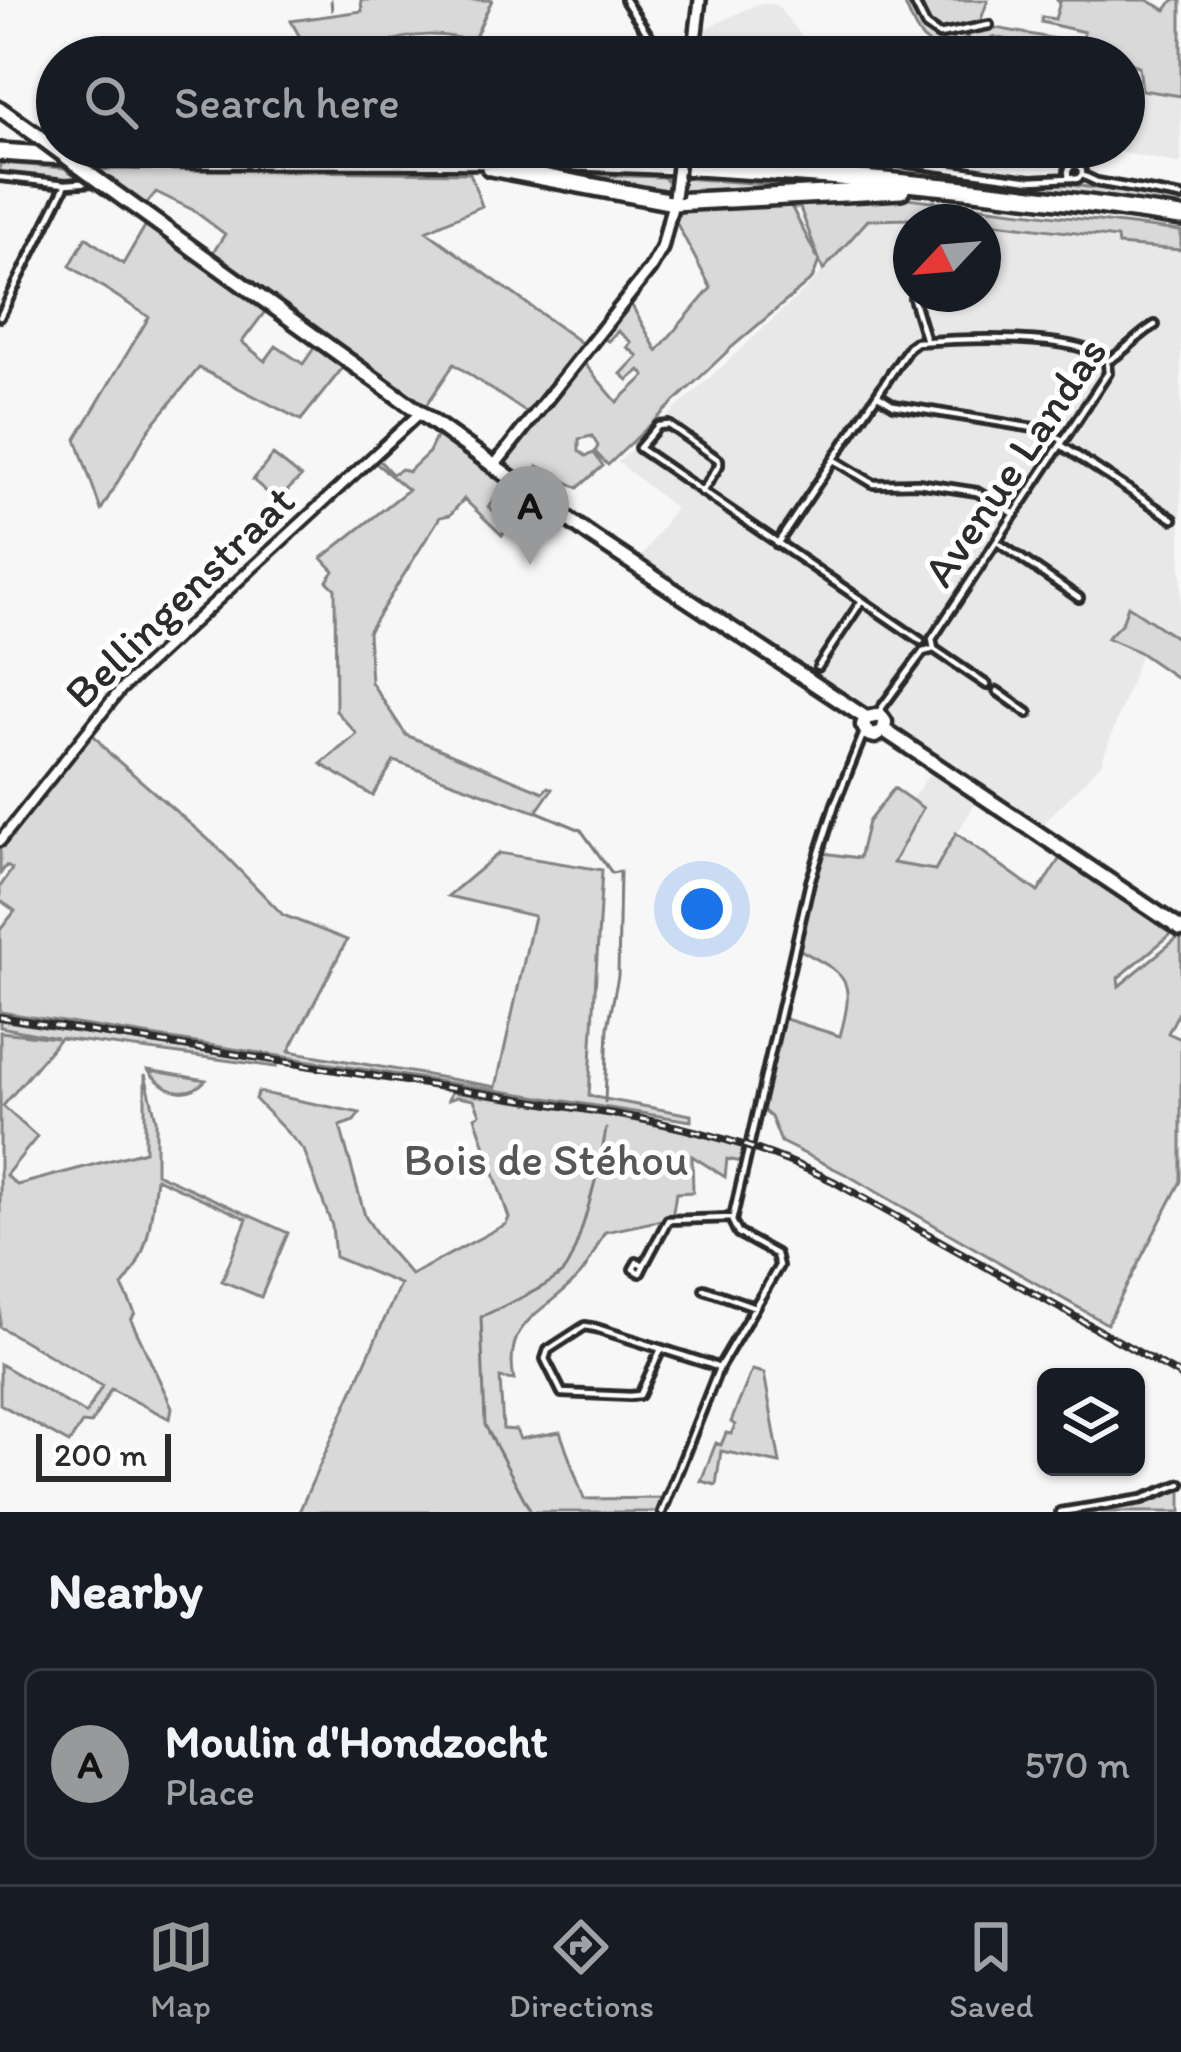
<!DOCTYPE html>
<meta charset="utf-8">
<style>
body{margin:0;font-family:Itim,sans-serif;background:#242831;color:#f1f3f6}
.controls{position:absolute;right:36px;bottom:36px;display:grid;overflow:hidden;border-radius:18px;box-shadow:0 3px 9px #0004}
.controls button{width:108px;height:108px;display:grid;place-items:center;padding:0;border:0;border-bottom:3px solid #363941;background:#171b24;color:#f1f3f6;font:60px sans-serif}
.compass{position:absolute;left:893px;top:204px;width:108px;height:108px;border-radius:50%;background:#171b24;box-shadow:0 3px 9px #0004;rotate:244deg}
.scale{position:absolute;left:36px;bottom:30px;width:135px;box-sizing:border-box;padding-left:12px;border:6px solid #2b2b2b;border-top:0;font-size:33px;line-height:42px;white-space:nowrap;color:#2b2b2b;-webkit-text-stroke:9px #fff;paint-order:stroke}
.you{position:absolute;left:702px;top:909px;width:42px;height:42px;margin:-30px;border:9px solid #fff;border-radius:50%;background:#1a73e8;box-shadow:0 0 0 18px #1a73e833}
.badge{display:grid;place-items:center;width:78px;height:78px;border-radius:50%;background:#98999b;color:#111;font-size:39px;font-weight:700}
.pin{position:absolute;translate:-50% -99px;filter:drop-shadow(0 3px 6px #0008)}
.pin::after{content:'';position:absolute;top:63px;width:42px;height:36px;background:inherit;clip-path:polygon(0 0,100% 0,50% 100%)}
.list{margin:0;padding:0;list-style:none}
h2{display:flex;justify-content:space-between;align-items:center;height:156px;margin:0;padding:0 48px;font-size:51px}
h2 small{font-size:39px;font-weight:400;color:#9ea1a6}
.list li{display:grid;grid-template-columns:78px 1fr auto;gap:36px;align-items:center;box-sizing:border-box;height:192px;margin:0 24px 24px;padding:0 24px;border:3px solid #363941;border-radius:18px}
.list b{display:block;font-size:45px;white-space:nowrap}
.list p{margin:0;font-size:39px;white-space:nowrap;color:#9ea1a6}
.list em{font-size:39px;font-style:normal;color:#9ea1a6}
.icon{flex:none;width:66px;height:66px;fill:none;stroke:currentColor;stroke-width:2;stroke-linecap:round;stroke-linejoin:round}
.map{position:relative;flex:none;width:1181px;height:1512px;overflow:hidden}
.search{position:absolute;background:#171b24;box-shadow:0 3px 9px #0004;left:36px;right:36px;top:36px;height:132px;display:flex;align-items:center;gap:30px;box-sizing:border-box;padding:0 42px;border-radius:66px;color:#9ea1a6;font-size:45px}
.sheet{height:372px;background:#171b24}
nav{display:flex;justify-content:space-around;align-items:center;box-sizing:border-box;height:168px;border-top:3px solid #363941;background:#171b24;font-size:33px;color:#9ea1a6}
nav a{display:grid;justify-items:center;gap:6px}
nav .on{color:#98999b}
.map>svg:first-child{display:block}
.built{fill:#e8e8e8;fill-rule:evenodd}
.green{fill:#d9d9d9;stroke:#828282;stroke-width:3}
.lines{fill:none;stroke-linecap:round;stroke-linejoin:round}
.stream{stroke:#7b7b7b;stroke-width:3}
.minor-casing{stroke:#2b2b2b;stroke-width:14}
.tertiary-casing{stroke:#2b2b2b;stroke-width:16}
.secondary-casing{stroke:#2b2b2b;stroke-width:18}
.primary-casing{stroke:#2b2b2b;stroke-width:21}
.motorway-casing{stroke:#2b2b2b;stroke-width:24}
.minor{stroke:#fff;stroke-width:4.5}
.tertiary{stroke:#fff;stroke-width:8}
.secondary{stroke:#fff;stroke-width:9}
.primary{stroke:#fff;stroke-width:12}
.motorway{stroke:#fff;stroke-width:15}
.rail-casing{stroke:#2b2b2b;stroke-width:8}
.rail{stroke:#fff;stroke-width:3;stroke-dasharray:9;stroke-linecap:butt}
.secondary-bridge-casing{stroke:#2b2b2b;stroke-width:18;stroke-linecap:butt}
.primary-bridge-casing{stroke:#2b2b2b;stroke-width:21;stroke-linecap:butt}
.secondary-bridge{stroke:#fff;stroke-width:9}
.primary-bridge{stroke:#fff;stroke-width:12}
.labels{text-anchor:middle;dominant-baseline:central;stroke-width:10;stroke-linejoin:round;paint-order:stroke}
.street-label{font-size:45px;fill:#2b2b2b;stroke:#fff}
.park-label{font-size:45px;fill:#565656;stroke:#fff}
</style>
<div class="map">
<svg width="1181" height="1512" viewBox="0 0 1181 1512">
<rect width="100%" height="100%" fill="#f7f7f7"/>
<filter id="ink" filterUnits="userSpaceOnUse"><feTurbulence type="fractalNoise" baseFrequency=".00833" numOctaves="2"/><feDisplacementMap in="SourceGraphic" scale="24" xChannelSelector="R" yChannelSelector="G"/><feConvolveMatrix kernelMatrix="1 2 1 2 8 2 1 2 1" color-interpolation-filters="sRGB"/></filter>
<g filter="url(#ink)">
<path class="built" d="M 757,4 L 776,4 L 807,43 L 800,57 L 697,57 L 701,31 Z
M 1124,61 L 1139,66 L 1143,90 L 1181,96 L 1181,164 L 1094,147 L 1124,147 Z
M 955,218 L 1118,238 L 1119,245 L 1181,250 L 1181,641 L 1128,607 L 1122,623 L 1140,656 L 1101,764 L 1040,827 L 891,730 L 891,712 L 881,706 L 862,709 L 638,562 L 675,508 L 618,462 L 809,286 L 868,220 ZM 911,222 L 983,222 L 983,294 L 911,294 Z
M 932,770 L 978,799 L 935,870 L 892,863 L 923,808 L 911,800 Z"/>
<path class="green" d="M 361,0 L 492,0 L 475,37 L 523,57 C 503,57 495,51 477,44 C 448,32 410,32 382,45 L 385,57 L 311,57 L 291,21 L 362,11 Z
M 903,0 L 912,0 C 921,19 927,42 952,35 L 956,43 L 968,38 L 966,30 L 985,26 L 1083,44 L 1084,32 L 1041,22 L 1042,17 L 1055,19 L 1060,2 L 1056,0 L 1147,0 L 1166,10 L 1173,0 L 1181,0 L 1181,96 L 1142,90 L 1139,66 L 1124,61 L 1124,57 L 1098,57 L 993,37 L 954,54 C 917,43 918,34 903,0 Z
M 915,0 L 988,0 L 980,22 L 947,32 L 931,28 Z
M 333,147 L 441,147 L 458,150 L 457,154 L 333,153 Z
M 686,147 L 709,147 L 790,164 L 787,167 L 684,162 Z
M 734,147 L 777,147 L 1134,193 L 1181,202 L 1181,213 L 854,172 Z
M 0,163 L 64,168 L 85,182 L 0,173 Z
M 98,169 L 470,173 L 482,206 L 426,231 L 583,344 L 527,413 L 454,364 L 423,410 L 210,257 L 225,234 L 193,210 L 156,192 L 144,207 Z
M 556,174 L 663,177 L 669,182 L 666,197 Z
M 682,178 L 805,187 L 805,190 L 680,199 Z
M 866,193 L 1181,231 L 1181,250 L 1118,245 L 1117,238 L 955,218 L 868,220 L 823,270 L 800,208 L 792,208 L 819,261 L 812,279 L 732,347 L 608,465 L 595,452 L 598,446 L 592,436 L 579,439 L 579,451 L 586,456 L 594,453 L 603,466 L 578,488 L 538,466 L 526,483 L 508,470 L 506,462 L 512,454 L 584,363 L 617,402 L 645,376 L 640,370 L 628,380 L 621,374 L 638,356 L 627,347 L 631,342 L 618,331 L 608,341 L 603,338 L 630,302 L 657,351 L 711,288 L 676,222 L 682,209 L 738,208 L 688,205 Z
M 147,223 L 267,309 L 242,342 L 265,361 L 276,346 L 303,364 L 317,344 L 345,365 L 301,420 L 199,368 L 149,429 L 101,510 L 76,439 L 149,317 L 70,266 L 86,237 L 123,264 Z
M 438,433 L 508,482 L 488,507 L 503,520 L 507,516 L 514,522 L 502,535 L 464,499 L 450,515 L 440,517 L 368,632 L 371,682 L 406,735 L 543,792 L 548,787 L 552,789 L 536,812 L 394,761 L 373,796 L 321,764 L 357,734 L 336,711 L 335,589 L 327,581 L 334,571 L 322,558 L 408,490 L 372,460 L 396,438 L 398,442 L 379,460 L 392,474 L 402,469 L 408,472 L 429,452 Z
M 273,455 L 301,477 L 277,501 L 253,480 Z
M 1128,606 L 1181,641 L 1181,681 L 1139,652 L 1107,638 L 1122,623 Z
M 89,730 L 110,754 L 217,847 L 283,915 L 347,940 L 289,1051 L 496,1087 L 534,916 L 448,896 L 499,853 L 602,870 L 589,1096 L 691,1115 L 691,1121 L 0,1012 L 0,930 L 15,911 L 0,900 L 0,887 L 12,869 L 6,866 L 0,874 L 0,844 Z
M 894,788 L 923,808 L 893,863 L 935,870 L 956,833 L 1038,892 L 1062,855 L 1175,931 L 1118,978 L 1119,986 L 1181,935 L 1181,1008 L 1168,1033 L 1181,1039 L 1181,1181 L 1107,1324 L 849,1176 L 781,1142 L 771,1117 L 760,1108 L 779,1017 L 840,1036 C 857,975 845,975 795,947 L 823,853 L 859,858 L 868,822 Z
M 0,1020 L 277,1063 L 276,1067 L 60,1038 L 3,1106 L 37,1137 L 6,1175 L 17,1185 L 145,1151 L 145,1074 L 156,1119 L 156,1173 L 288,1233 L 261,1297 L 222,1281 L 247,1219 L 156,1178 C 151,1219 150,1254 122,1286 L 135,1313 L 131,1320 L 172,1407 L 170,1419 L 111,1389 L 91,1424 L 82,1423 L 69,1443 L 0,1404 L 0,1364 L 86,1414 L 102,1386 L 0,1327 L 0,1032 L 57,1038 L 0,1027 Z
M 148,1070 L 206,1080 C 186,1101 163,1090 148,1070 Z
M 258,1092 L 360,1113 L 354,1121 L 340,1126 L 365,1216 L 383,1243 L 411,1275 L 506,1224 L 509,1218 L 475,1117 L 480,1114 L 474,1100 L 457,1097 L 448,1100 L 451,1092 C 550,1106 648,1119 745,1147 L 741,1162 L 727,1159 L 725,1177 L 692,1156 L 693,1192 L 676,1193 L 672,1218 L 605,1232 C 597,1245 591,1262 581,1274 C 547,1313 502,1319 514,1380 L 500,1378 L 503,1429 L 516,1430 L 520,1439 L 560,1432 L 584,1499 L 665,1498 L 660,1512 L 299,1512 L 400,1284 L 335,1257 L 332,1226 L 304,1150 L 255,1099 Z
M 752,1370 L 764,1373 L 780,1463 L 721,1451 L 716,1485 L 701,1481 L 716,1443 L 721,1445 L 726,1433 L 731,1434 L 735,1425 L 731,1422 Z
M 1181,1488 L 1181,1512 L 1101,1512 L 1158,1499 Z"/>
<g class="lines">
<path class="stream" d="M 331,0 L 332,10
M 538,812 L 581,830 L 612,873 L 620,871 L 618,976 L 608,1027 L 605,1102
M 531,1512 L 485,1425 L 481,1317 C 503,1306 547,1288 563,1272 C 579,1254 602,1156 606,1129"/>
<defs>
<path id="minor" d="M 625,0 L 663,57
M 913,0 L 926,26 L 939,35 L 989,25
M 790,147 L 1031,180 L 1070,178
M1068 172a7 7 0 1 1 14 0a7 7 0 1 1-14 0Z
M 1082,175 L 1097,182 L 1181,197
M 0,177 L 66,184 L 94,182
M 913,298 L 926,341
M 0,317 L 66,184
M 1107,361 C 1122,355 1136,336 1155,325
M 878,395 L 894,405 L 1046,430 L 1062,440
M 1061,445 L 1173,519
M 834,460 L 874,484 L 918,483 L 977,492 L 1015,514
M 702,492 L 719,465 L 719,460 L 669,425 L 658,426 L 639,448 L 921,641
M 997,542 L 1079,598
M 777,544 L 909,347 L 916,342 C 955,339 1080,332 1107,361
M 934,649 L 987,685
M 818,667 L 861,602
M 997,691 L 1028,713
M 877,714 L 923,652 L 934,649 L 932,639 L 1108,373 L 1107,361
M 644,1265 L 640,1273 L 633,1269 L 637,1262 L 644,1265 L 668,1220 L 732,1218
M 704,1289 L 755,1307
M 661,1349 L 640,1395 L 630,1396 L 562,1393 L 545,1359 L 548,1350 L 585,1326 L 596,1328 L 709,1364 L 719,1368
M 662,1512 L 719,1368 L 779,1266 L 776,1254 L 738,1233 L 732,1221 L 810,882 L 835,804 L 863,735
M 1060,1512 L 1142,1499 L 1181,1484"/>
<path id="tertiary" d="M 0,841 L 121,689 L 420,413"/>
<path id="secondary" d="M 693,57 L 700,0
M 494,466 L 650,269 L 662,248 L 673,203"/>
<path id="primary" d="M 0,109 L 41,138
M 99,181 L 590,535 L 866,718
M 866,718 L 880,715 L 885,722 L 884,730 L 1181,929
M 866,718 L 863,725 L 868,734 L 875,736 L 884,730"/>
<path id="motorway" d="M 722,147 L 816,168
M 0,152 C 166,164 334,157 501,160 C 728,164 956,183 1181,217
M 556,153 L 637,147
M 490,167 L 673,202 L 901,190"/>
</defs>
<use href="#minor" class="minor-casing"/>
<use href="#tertiary" class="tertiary-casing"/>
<use href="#secondary" class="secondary-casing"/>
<use href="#primary" class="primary-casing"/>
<use href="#motorway" class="motorway-casing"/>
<use href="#minor" class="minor"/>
<use href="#tertiary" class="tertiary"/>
<use href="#secondary" class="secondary"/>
<use href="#primary" class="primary"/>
<use href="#motorway" class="motorway"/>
<defs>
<path id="rail" d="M 0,1017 L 614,1114 C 691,1127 763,1147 833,1181 L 1181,1376"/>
</defs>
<use href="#rail" class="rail-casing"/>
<use href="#rail" class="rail"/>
<defs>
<path id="secondary-bridge" d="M 674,197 L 680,151"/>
<path id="primary-bridge" d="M 41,138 L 99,181"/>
</defs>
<use href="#secondary-bridge" class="secondary-bridge-casing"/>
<use href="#primary-bridge" class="primary-bridge-casing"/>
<use href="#secondary-bridge" class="secondary-bridge"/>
<use href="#primary-bridge" class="primary-bridge"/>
</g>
</g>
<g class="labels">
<g class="street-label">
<text transform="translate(1014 461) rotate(-56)">Avenue Landas</text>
<text transform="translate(179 596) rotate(-44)">Bellingenstraat</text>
</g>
<g class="park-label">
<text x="546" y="1159">Bois de Stéhou</text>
</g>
</g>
</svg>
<div class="controls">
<button><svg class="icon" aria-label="layers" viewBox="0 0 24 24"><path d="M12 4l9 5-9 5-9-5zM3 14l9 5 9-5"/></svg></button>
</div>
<svg class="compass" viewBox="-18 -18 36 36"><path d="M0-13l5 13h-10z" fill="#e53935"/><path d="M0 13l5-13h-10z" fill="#9ea1a6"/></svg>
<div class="scale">200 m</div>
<div class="you"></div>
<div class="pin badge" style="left:530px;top:565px">A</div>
<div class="search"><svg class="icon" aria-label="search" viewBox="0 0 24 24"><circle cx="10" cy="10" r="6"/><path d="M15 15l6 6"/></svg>Search here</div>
</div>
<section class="sheet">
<h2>Nearby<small></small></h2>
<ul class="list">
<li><span class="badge">A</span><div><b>Moulin d'Hondzocht</b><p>Place</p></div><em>570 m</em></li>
</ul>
</section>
<nav>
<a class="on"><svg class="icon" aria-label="map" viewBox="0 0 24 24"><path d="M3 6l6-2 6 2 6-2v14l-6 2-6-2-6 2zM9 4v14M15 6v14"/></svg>Map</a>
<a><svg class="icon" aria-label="directions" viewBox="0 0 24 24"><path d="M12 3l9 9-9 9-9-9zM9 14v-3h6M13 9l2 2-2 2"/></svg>Directions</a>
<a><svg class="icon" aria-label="saved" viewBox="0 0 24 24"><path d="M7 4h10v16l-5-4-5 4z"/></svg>Saved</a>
</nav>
